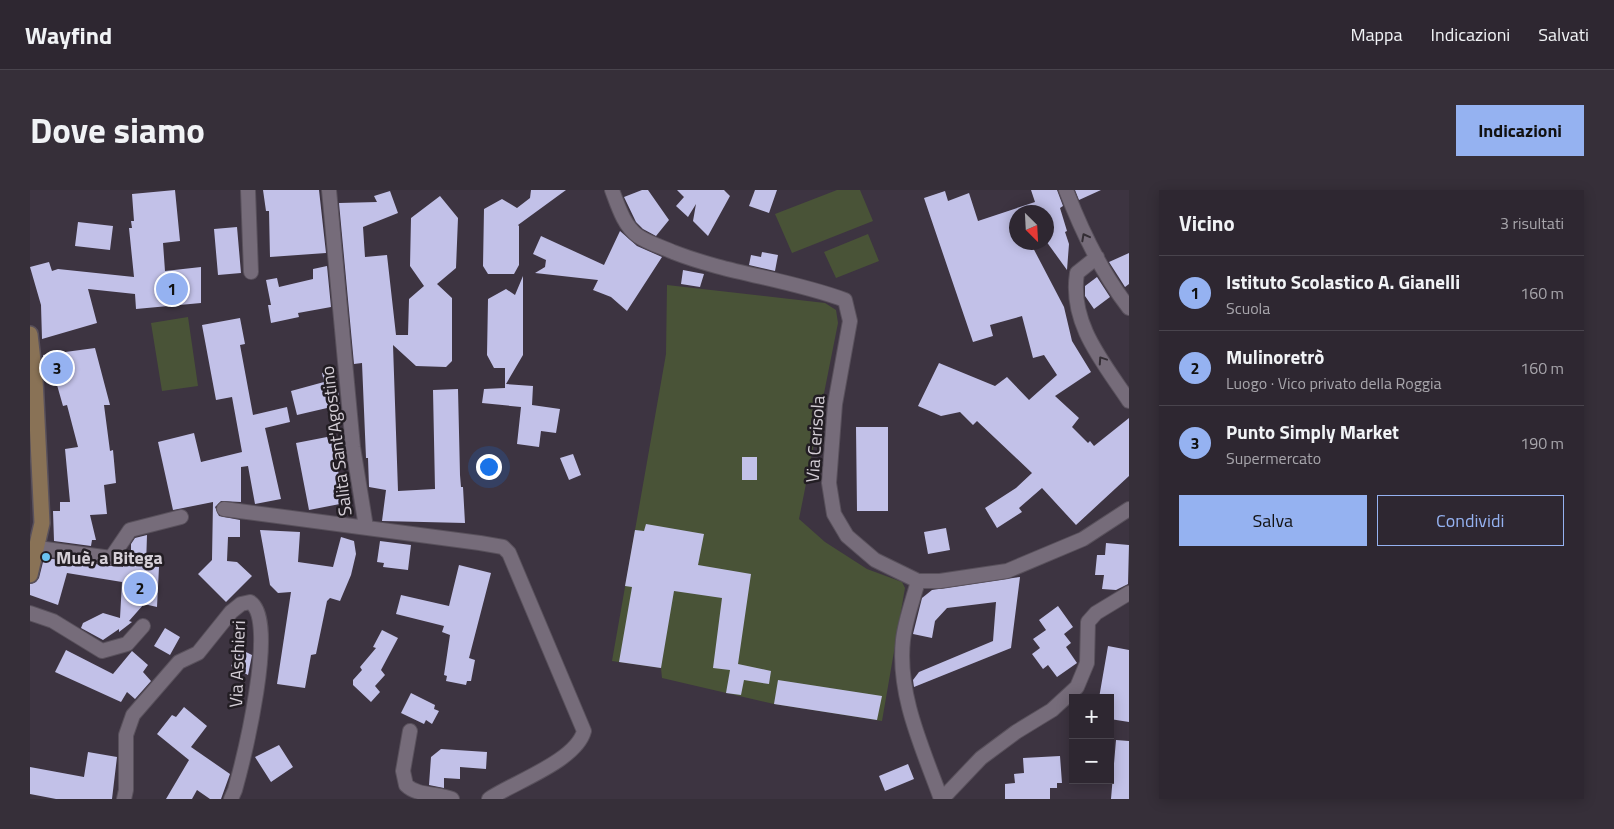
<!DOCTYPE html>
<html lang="it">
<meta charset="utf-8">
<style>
body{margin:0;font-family:"Titillium Web",sans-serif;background:#362f39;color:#f1f3f6}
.controls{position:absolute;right:15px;bottom:15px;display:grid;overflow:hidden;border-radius:0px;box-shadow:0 2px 12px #0003}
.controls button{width:45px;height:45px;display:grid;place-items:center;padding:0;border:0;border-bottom:1px solid #49444d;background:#2e2731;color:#f1f3f6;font:25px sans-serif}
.compass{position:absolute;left:979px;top:15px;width:45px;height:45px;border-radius:50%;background:#2e2731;box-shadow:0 2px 12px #0003;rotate:156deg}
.you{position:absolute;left:458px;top:276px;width:18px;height:18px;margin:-12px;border:4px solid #fff;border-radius:50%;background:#1a73e8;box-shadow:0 0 0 8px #1a73e833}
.badge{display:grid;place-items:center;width:32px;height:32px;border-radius:50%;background:#95b2f1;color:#111;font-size:16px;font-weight:700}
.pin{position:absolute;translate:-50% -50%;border:2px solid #fff;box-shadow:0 1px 5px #0006}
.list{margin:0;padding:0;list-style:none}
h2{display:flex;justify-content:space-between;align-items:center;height:65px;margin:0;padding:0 20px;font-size:21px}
h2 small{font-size:16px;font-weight:400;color:#a7a5ab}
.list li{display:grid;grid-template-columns:32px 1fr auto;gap:15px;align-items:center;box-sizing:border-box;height:75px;padding:0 20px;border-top:1px solid #49444d}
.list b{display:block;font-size:19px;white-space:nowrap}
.list p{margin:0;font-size:16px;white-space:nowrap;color:#a7a5ab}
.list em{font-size:16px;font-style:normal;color:#a7a5ab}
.actions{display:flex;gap:10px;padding:15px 20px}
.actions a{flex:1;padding:11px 0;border:1px solid #95b2f1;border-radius:0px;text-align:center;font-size:18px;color:#95b2f1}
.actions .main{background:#95b2f1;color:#111}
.map{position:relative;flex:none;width:1099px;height:609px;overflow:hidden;border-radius:0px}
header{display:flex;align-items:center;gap:30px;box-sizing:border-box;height:70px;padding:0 25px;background:#2e2731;border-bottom:1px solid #49444d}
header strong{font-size:24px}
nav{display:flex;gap:28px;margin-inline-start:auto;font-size:18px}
.intro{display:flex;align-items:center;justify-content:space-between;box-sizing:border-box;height:120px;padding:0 30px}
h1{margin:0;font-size:35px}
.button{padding:12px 22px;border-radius:0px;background:#95b2f1;color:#111;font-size:18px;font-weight:700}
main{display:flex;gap:30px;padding:0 30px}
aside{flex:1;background:#2e2731;border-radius:0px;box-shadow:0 2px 12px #0003}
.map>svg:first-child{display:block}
.green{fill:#495337}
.building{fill:#c2c1e8}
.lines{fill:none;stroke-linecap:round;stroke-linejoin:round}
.street-casing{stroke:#59515c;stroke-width:16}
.secondary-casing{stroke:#59515c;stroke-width:18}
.street{stroke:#766c7a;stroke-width:14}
.secondary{stroke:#897256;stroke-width:15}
.oneway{stroke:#332d34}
.poi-dot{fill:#6ac3f1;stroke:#221d23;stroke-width:2}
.labels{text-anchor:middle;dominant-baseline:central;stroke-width:5;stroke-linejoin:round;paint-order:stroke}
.street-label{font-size:18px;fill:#d5cfd7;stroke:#221d23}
.poi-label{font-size:18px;font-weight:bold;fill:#d5cfd7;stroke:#221d23;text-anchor:start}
</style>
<header>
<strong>Wayfind</strong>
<nav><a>Mappa</a><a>Indicazioni</a><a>Salvati</a></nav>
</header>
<div class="intro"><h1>Dove siamo</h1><a class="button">Indicazioni</a></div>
<main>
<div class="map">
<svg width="1099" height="609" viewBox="0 0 1099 609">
<rect width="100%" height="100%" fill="#3d3441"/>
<path class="green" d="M 807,0 L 830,0 L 843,31 L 762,63 L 745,24 Z
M 838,44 L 849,71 L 806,88 L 794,62 Z
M 637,95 L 795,113 L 806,120 L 808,133 L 769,329 L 795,352 L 837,379 L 872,392 L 875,398 L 852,531 L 744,514 L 632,488 L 631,478 L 582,471 L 636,164 Z
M 158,127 L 168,196 L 132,201 L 121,133 Z"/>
<path class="building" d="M 145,0 L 150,51 L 133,53 L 135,81 L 171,77 L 171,113 L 106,119 L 105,104 L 58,99 L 67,133 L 12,149 L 11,115 L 0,77 L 19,72 L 22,81 L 28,79 L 104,87 L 99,38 L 102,38 L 101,31 L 104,31 L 102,4 Z
M 233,0 L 289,0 L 296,63 L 240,67 L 239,21 L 236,21 Z
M 501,0 L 536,0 L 488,35 L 489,36 L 489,75 L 484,84 L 458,84 L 453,76 L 454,19 L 472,9 L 487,18 L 500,8 Z
M 612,0 L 618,0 L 639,30 L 626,46 L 613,39 L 606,32 L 594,7 Z
M 647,0 L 694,0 L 700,6 L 678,46 L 663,31 L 666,14 L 658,27 L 646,16 L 654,7 Z
M 725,0 L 747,0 L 739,23 L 719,16 Z
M 1001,0 L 1027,0 L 1033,16 L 1030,18 L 1037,41 L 1035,42 L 1039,54 L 1037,80 L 1016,51 L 1016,22 L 986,22 L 986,52 L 1000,52 L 1034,117 L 1042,151 L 1061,182 L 1025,206 L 1049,228 L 1042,237 L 1058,253 L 1060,251 L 1064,256 L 1099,228 L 1099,286 L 1046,335 L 1012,298 L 989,318 L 992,322 L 967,338 L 955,318 L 986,298 L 1002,283 L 947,231 L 943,235 L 930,222 L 911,226 L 888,216 L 909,173 L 965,196 L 977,187 L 999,210 L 1027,185 L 1014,165 L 1003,168 L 992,126 L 960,135 L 963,146 L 943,152 L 894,8 L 915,1 L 918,11 L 939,3 L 948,31 L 1005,12 Z
M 1045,0 L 1071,0 L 1049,10 Z
M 360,1 L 368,23 L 333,37 L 335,67 L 357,65 L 366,145 L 378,145 L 379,109 L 394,96 L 380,76 L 381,28 L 410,6 L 428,28 L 426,78 L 407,94 L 422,108 L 422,171 L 416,177 L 386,176 L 363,155 L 368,301 L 405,299 L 403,200 L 428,199 L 430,285 L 431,297 L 433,297 L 435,333 L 352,331 L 356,300 L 339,297 L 338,268 L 336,268 L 332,173 L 324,174 L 309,13 L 347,12 L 344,6 Z
M 48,32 L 83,36 L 80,60 L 45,56 Z
M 207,37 L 211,83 L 188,85 L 184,39 Z
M 590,41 L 607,56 L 632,67 L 597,121 L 581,107 L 563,100 L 568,90 L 505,83 L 515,77 L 516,70 L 503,64 L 511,46 L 574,75 Z
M 732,62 L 748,65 L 745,81 L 719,75 L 721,65 L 731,67 Z
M 1099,63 L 1099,94 L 1095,97 L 1079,72 Z
M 297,76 L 301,117 L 268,123 L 269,127 L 241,133 L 238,115 L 241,115 L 236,90 L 247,88 L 249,97 L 283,89 L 283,79 Z
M 653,80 L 674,84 L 670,97 L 651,94 Z
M 493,86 L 493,165 L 476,194 L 503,196 L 502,215 L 530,219 L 526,243 L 511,241 L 509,257 L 487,254 L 491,217 L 452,213 L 454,199 L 475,198 L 475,178 L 464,178 L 457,165 L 458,109 L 476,99 L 485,105 Z
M 1067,87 L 1080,107 L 1064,119 L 1055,106 L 1055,96 Z
M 210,128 L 215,154 L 210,155 L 223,225 L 257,217 L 260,232 L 235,238 L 251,309 L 225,314 L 218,276 L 211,277 L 211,312 L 191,311 L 185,317 L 189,326 L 210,330 L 210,347 L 198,347 L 197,371 L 207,372 L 222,386 L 196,412 L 168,384 L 182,370 L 183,312 L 143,320 L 128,252 L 164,243 L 171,272 L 212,262 L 202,207 L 186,210 L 172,135 Z
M 65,158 L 80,215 L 74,215 L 80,261 L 83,260 L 86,293 L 74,295 L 77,324 L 60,325 L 66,350 L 62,350 L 61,356 L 24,351 L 23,321 L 30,321 L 30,312 L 40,312 L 35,259 L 48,257 L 37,215 L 33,216 L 25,188 L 15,188 L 13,165 Z
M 305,179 L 310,215 L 267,225 L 261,201 L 294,192 L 292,183 Z
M 826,237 L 858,237 L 858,321 L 827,321 Z
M 297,247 L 299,254 L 302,253 L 315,313 L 279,320 L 266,253 Z
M 543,264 L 551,285 L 539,290 L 530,268 Z
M 712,267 L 727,267 L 727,290 L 712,290 Z
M 616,334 L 674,344 L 668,375 L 721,384 L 708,474 L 741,481 L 739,494 L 714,490 L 711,505 L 696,503 L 700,480 L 683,478 L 692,408 L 644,401 L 631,478 L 589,472 L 602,397 L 595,396 L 605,340 L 614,341 Z
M 916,338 L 920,360 L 898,364 L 894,342 Z
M 230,340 L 270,342 L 268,372 L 303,377 L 311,347 L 324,351 L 326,364 L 321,385 L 310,411 L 300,408 L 297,411 L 286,464 L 281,465 L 275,498 L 247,494 L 261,402 L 248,403 L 240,395 Z
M 117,345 L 116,376 L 129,377 L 127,417 L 114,414 L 99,431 L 102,432 L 89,442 L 89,439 L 73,450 L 51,438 L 53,433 L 73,423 L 90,428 L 92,392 L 37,383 L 28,415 L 0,405 L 0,394 L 6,392 L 9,388 L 14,368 L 93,377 L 93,375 L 101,375 L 101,354 L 105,348 Z
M 350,351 L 381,355 L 378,380 L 353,377 L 354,373 L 347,372 Z
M 1076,353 L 1099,355 L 1098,394 L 1086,400 L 1072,399 L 1074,385 L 1065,385 L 1067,365 L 1075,365 Z
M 429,375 L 461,383 L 439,468 L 445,470 L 441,491 L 437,491 L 436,495 L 416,491 L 417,486 L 414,485 L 420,445 L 412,442 L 414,436 L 366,424 L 371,405 L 419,416 Z
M 990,387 L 981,458 L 884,497 L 883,490 L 889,482 L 963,451 L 966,412 L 917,418 L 905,431 L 902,448 L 883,444 L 892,408 L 902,400 Z
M 1028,416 L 1043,437 L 1034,444 L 1041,453 L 1036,457 L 1047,473 L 1027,487 L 1018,475 L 1013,479 L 1002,464 L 1010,458 L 1003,449 L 1016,440 L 1009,430 Z
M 135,438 L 150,447 L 140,465 L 124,456 Z
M 352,440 L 368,448 L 351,480 L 355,485 L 345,496 L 350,502 L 341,512 L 323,495 L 323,490 L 332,480 L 330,477 L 346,458 L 343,457 Z
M 1078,456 L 1099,460 L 1099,532 L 1080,529 L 1080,508 L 1069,508 Z
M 210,459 L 222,465 L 218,485 L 201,476 Z
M 36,460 L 83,484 L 102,461 L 118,475 L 113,482 L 121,491 L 105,509 L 97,502 L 91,512 L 25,482 Z
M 748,490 L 852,506 L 847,530 L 744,514 Z
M 381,503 L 405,515 L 404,519 L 409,521 L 402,534 L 396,530 L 394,534 L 371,523 Z
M 154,517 L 177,536 L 161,557 L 200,584 L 191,609 L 180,609 L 167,600 L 162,609 L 136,609 L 159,570 L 127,544 L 142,525 L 146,527 Z
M 1086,550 L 1099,551 L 1099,609 L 1081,609 Z
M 249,555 L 263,577 L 241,592 L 225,567 Z
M 411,559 L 457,562 L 456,579 L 430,577 L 430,589 L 414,588 L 414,598 L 399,595 L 401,567 Z
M 58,562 L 87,567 L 82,609 L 26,609 L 0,604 L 0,577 L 54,587 Z
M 1030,566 L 1032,593 L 1027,593 L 1027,598 L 1020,598 L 1020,609 L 975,609 L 975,594 L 985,593 L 984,584 L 994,583 L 993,568 Z
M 878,574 L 884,589 L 855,601 L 849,586 Z"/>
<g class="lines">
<defs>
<path id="street" d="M 218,0 L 221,82
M 299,0 L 323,257 L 336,337
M 582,0 C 588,16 594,36 608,46 C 618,53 632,57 643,62 C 699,84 759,89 815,110 L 820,131 L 805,214 L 799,293 L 804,324 L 817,346 L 845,370 L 888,391 L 910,391 L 977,381 L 1053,349 L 1099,319
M 1036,0 C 1052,42 1071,82 1099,118
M 1067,67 L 1047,83 C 1039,133 1073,172 1099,211
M 194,319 L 450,353 L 473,357 L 479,363 L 554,541 C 546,571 484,592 459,609
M 8,358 L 81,368 L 100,340 L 151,327
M 888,391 C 883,410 875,431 873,450 C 867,505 893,559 911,609
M 0,423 L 23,431 L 72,461 L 97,454 L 113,436
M 380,541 L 373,581 L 376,595 C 387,606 407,603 422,609
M 94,609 L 96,600 L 96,545 L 103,525 L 149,472 L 168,463 L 201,422 L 211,414 L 220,412 C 249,429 213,571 205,600 L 201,609
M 912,609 L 951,568 L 986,542 L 1022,520 L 1047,497 L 1057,473 L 1058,432 L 1066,423 L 1099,403"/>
<path id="secondary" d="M 0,144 L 5,189 L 12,333 L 0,385"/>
</defs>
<use href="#street" class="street-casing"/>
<use href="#secondary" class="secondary-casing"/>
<use href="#street" class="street"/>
<use href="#secondary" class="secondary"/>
</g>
<defs><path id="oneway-chevron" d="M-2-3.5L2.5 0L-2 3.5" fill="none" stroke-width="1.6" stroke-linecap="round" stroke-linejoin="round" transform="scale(1.25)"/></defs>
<g class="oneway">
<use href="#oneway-chevron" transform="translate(1055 47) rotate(-118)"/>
<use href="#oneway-chevron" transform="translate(1072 170) rotate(-124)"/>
</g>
<circle class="poi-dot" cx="16" cy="367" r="5"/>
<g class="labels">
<g class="street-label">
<text transform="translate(785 249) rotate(-86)">Via Cerisola</text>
<text transform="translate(306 251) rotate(-97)">Salita Sant'Agostino</text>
<text transform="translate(207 474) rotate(-88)">Via Aschieri</text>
</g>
<g class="poi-label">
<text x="26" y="367">Muè, a Bitega</text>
</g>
</g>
</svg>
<div class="controls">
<button>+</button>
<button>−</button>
</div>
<svg class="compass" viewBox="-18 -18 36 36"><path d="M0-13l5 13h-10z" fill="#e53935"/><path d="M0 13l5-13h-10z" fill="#a7a5ab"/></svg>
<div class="you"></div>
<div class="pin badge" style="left:142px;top:99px">1</div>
<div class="pin badge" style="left:110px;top:398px">2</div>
<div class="pin badge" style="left:27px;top:178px">3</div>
</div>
<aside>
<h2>Vicino<small>3 risultati</small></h2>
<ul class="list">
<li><span class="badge">1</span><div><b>Istituto Scolastico A. Gianelli</b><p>Scuola</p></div><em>160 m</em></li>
<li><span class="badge">2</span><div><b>Mulinoretrò</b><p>Luogo · Vico privato della Roggia</p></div><em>160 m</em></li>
<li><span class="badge">3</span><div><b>Punto Simply Market</b><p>Supermercato</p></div><em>190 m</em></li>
</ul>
<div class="actions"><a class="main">Salva</a><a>Condividi</a></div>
</aside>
</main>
